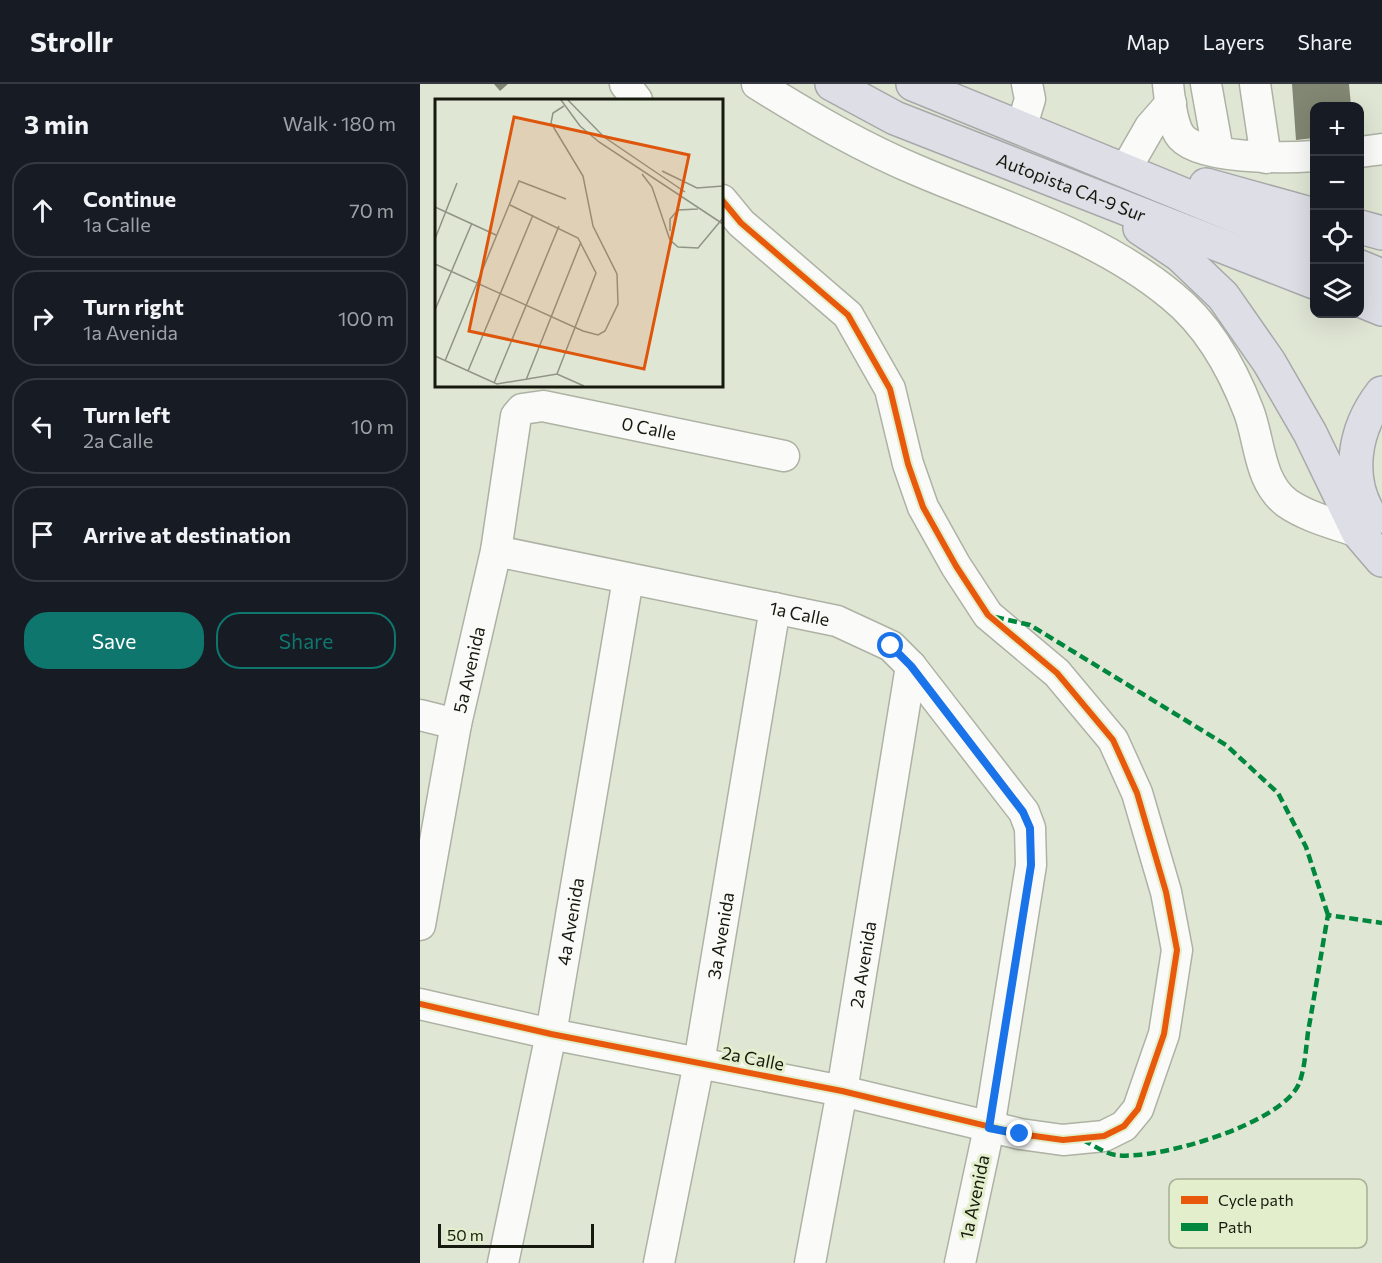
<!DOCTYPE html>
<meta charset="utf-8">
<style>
body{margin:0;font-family:Commissioner,sans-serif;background:#20242c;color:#f1f3f6}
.controls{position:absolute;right:18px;top:18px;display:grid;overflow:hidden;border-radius:12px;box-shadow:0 6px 24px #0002}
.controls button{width:54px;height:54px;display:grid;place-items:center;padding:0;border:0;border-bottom:2px solid #363941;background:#171b24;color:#f1f3f6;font:30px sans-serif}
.scale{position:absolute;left:18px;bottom:15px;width:156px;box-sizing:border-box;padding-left:6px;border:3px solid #16190d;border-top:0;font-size:16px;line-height:21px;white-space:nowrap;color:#16190d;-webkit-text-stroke:4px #e3eecc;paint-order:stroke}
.stop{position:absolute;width:18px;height:18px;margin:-14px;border:4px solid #1a73e8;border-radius:50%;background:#fff}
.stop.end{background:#1a73e8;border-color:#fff;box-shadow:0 2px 6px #0008}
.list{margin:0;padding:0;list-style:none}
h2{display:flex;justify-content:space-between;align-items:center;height:78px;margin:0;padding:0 24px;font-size:26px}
h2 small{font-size:20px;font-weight:400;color:#9ea1a6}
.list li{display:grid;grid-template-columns:39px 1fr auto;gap:18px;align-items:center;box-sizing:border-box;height:96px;margin:0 12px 12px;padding:0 12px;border:2px solid #363941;border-radius:24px}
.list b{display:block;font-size:22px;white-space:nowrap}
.list p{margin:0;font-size:20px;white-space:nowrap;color:#9ea1a6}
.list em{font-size:20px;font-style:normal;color:#9ea1a6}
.actions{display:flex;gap:12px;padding:18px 24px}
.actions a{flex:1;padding:14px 0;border:2px solid #0f766e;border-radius:24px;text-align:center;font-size:21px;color:#0f766e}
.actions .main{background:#0f766e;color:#fff}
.icon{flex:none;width:33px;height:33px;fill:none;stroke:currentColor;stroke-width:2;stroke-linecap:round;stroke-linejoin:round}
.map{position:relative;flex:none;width:962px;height:1179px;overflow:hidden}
header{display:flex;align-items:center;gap:36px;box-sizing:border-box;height:84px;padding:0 30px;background:#171b24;border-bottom:2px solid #363941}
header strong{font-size:28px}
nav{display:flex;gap:33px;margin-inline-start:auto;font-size:21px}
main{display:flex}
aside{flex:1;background:#171b24}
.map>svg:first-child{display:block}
.building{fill:#818772}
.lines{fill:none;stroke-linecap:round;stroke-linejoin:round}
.minor-casing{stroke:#adb2a4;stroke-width:33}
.highway-casing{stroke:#a6a9aa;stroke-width:36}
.minor{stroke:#fafbf9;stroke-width:30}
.highway{stroke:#dedfe6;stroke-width:33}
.quiet{stroke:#00873e;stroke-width:4.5;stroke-dasharray:9 4.5;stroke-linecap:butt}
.cycleway-casing{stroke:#e3eecc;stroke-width:10}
.cycleway{stroke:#e8590c;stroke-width:6}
.route{stroke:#1a73e8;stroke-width:8}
.labels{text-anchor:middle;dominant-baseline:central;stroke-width:6;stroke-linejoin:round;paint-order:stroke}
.street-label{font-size:18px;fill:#16190d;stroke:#e3eecc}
.inset-road{fill:none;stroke:#8f9484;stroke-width:1.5}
.view{fill:#de560c;fill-opacity:0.15;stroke:#de560c;stroke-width:3}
.inset-edge{fill:none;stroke:#16190d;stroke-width:3}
.key{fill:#e3eecc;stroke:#a6ae93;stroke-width:1.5}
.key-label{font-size:16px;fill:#16190d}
</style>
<header>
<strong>Strollr</strong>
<nav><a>Map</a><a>Layers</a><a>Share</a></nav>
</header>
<main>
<aside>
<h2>3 min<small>Walk · 180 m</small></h2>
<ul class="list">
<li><svg class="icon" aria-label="ahead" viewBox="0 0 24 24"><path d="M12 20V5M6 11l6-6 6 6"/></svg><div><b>Continue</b><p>1a Calle</p></div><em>70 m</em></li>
<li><svg class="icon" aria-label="right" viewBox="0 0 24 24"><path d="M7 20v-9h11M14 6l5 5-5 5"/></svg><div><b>Turn right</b><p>1a Avenida</p></div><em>100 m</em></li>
<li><svg class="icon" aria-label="left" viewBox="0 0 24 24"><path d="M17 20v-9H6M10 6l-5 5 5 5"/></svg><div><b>Turn left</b><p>2a Calle</p></div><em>10 m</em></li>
<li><svg class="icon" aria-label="arrive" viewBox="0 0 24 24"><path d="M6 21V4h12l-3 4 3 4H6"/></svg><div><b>Arrive at destination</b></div></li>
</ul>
<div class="actions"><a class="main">Save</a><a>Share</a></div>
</aside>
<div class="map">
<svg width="962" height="1179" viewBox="0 0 962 1179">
<rect width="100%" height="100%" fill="#e0e6d4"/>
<path class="building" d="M 74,0 L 88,0 L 80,7 Z
M 872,0 L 929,0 L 931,22 L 894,22 L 894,54 L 876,56 Z"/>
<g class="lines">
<defs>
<g id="minor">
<path d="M 205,0 L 217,16"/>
<path d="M 337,0 C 390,33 443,64 501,88 C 586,124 680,152 752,212 C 788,241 813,286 829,328 C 840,358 839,398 867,419 C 887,433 915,440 938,448"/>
<path d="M 748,0 C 750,16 751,36 759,50 C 774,76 867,74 894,72"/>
<path d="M 786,0 L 798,67"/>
<path d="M 835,0 L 846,74"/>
<path d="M 601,45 L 610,15 L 607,0"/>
<path d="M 940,68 L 962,65"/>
<path d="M 707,83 L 730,43 L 751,19"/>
<path id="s1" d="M 76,467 L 417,537 L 471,562 L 491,582 L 604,728 L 610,744 L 611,781 L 569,1044 L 540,1179"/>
<path d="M 0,631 L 36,640"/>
<path id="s2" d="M 0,841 L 36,640 L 76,467 L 96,332 L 102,325 L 123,322 L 364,372"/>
<path d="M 0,920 L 131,950 L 422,1007 L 600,1050 L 643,1056 L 684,1052 L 704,1042 L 718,1025 L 744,950 L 757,866 L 746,808 L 717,709 L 693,656 L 637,589 L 568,531 L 536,482 L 503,423 L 488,380 L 470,305 L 428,231 L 321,139 L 302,116"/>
<path id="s3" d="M 83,1179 L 131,950 L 208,495"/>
<path id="s4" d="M 239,1179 L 279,979 L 355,524"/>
<path id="s5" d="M 390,1179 L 422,1007 L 491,582"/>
</g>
<g id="highway">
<path id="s6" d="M 412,0 L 475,34 L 894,198"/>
<path d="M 493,0 L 894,164"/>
<path d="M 786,101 L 894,131"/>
<path d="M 940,143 L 962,149"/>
<path d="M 720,144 L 760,171 L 803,212 L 849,278 L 890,349 L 938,448 L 962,476"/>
<path d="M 940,183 L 962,192"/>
<path d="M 940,216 L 962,225"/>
<path d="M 952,435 C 925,395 934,345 962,309"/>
</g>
</defs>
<use href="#minor" class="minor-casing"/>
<use href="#highway" class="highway-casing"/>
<use href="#minor" class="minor"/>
<use href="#highway" class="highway"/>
<path class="quiet" d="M 575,533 L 610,541 L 806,661 L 858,709 L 886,763 L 908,831
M 663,1056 C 673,1061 686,1070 696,1071 C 736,1077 867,1039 880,997 C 885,982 886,964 888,948 C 895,909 901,870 908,831 L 962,839"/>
<defs>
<path id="cycleway" d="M 0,920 L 131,950 L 422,1007 L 600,1050 L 643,1056 L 684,1052 L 704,1042 L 718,1025 L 744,950 L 757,866 L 746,808 L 717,709 L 693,656 L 637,589 L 568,531 L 536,482 L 503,423 L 488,380 L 470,305 L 428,231 L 321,139 L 302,116"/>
</defs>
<use href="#cycleway" class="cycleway-casing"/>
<use href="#cycleway" class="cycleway"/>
</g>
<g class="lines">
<path class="route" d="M 471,562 L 491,582 L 603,728 L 610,744 L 611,781 L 569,1044 L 600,1050"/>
</g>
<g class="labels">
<g class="street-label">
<text stroke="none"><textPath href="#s6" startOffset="261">Autopista CA-9 Sur</textPath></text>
<text stroke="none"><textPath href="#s2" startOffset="657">0 Calle</textPath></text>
<text stroke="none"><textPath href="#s1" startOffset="310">1a Calle</textPath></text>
<text stroke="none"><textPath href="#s2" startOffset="260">5a Avenida</textPath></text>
<text stroke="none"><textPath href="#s3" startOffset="348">4a Avenida</textPath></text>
<text stroke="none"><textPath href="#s4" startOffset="333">3a Avenida</textPath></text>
<text stroke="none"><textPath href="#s5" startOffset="303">2a Avenida</textPath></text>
<text transform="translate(333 974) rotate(11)">2a Calle</text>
<text transform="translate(554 1113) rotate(-78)">1a Avenida</text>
</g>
</g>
<g transform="translate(15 15)">
<rect width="288" height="288" fill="#e0e6d4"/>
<path class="inset-road" d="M 126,1 L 145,27 L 164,43 L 288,125M 133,1 L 169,38 L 250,93M 227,72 L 262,89 L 288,87M 207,75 L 217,88 L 235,141 L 243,148 L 263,149 L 288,119M 75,106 L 143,139 L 161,174 L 122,275M 0,108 L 61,136M 235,132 L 235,120 L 243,111 L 263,110M 0,140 L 22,84M 0,165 L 148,232 L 163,236 L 170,232 L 183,205 L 182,175 L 158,127 L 148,77 L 116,24 L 118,14 L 129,7M 0,211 L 37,124M 0,257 L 62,285 L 122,275 L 149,287M 10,262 L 84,82 L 131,100M 33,272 L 98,116M 91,281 L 146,143M 59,284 L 124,127"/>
<path class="view" d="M 79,18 L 254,56 L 209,270 L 34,232 Z"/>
<rect width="288" height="288" class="inset-edge"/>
</g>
<rect x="749" y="1095" width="198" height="69" rx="9" class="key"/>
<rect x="761" y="1112" width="27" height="8" fill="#e8590c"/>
<rect x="761" y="1139" width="27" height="8" fill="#00873e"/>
<g class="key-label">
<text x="798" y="1122">Cycle path</text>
<text x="798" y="1149">Path</text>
</g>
</svg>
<div class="controls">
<button>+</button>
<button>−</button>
<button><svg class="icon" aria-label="locate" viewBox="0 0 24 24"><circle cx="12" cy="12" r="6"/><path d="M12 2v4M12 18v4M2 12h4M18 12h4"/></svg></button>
<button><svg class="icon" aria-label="layers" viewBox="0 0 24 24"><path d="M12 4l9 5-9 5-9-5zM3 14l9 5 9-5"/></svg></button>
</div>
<div class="scale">50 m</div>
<div class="stop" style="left:471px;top:562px"></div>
<div class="stop end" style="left:600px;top:1050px"></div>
</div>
</main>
